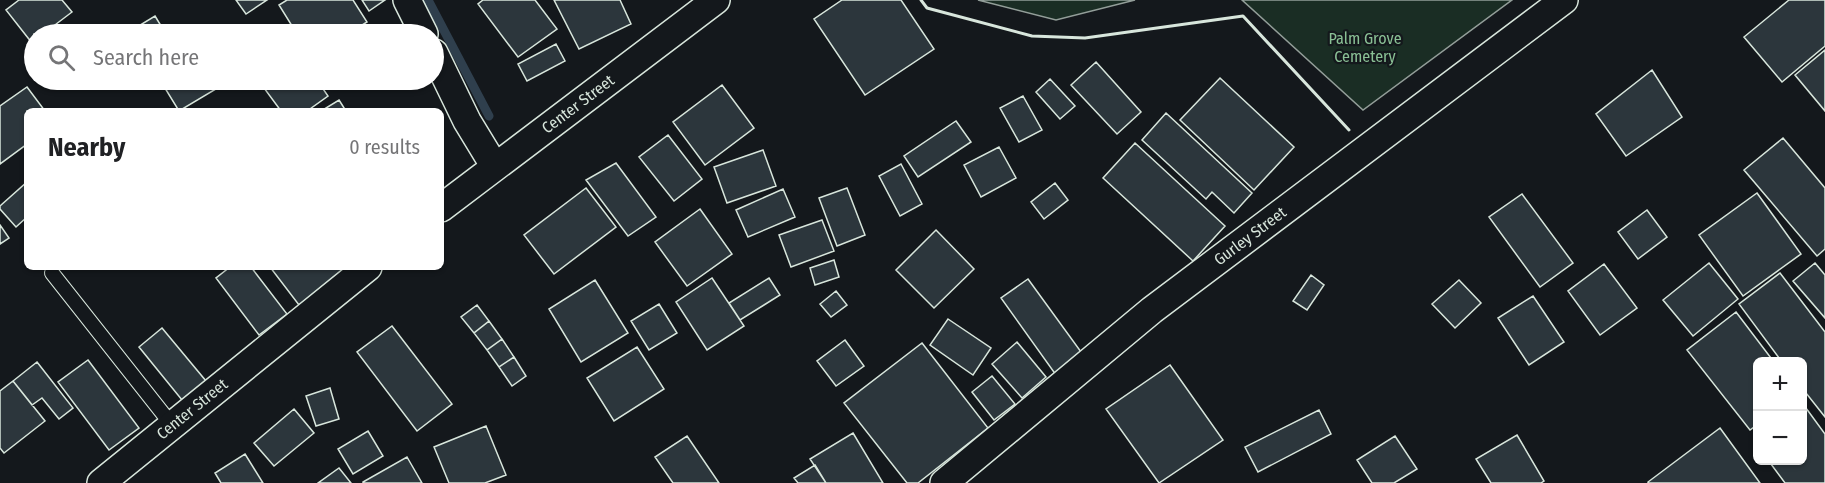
<!DOCTYPE html>
<meta charset="utf-8">
<style>
body{margin:0;font-family:"Fira Sans Condensed",sans-serif;background:#f6f6f6;color:#202124}
.controls{position:absolute;right:18px;bottom:18px;display:grid;overflow:hidden;border-radius:9px;box-shadow:0 2px 4px #0004}
.controls button{width:54px;height:54px;display:grid;place-items:center;padding:0;border:0;border-bottom:2px solid #e0e0e0;background:#fff;color:#202124;font:30px sans-serif}
.list{margin:0;padding:0;list-style:none}
h2{display:flex;justify-content:space-between;align-items:center;height:78px;margin:0;padding:0 24px;font-size:26px}
h2 small{font-size:20px;font-weight:400;color:#757577}
.icon{flex:none;width:33px;height:33px;fill:none;stroke:currentColor;stroke-width:2;stroke-linecap:round;stroke-linejoin:round}
.map{position:relative;flex:none;width:1825px;height:483px;overflow:hidden}
.search{position:absolute;background:#fff;box-shadow:0 2px 4px #0004;left:24px;top:24px;width:420px;height:66px;display:flex;align-items:center;gap:15px;box-sizing:border-box;padding:0 21px;border-radius:33px;color:#757577;font-size:22px}
.panel{position:absolute;background:#fff;box-shadow:0 2px 4px #0004;left:24px;top:108px;width:420px;height:162px;border-radius:9px}
.map>svg:first-child{display:block}
.green{fill:#1a2d24;stroke:#939e99;stroke-width:1.5}
.lines{fill:none;stroke-linecap:round;stroke-linejoin:round}
.stream{stroke:#2f3f4d;stroke-width:9}
.building{fill:#2c363c;stroke:#d8e6dc;stroke-width:1.5}
.service-casing{stroke:#d8e6dc;stroke-width:16}
.minor-casing{stroke:#d8e6dc;stroke-width:30}
.service{stroke:#14181c;stroke-width:14}
.minor{stroke:#14181c;stroke-width:27}
.wall{stroke:#d8e6dc;stroke-width:3}
.labels{text-anchor:middle;dominant-baseline:central;stroke-width:4.5;stroke-linejoin:round;paint-order:stroke}
.park-label{font-size:16px;fill:#8ac095;stroke:#14181c}
.street-label{font-size:16px;fill:#d8e6dc;stroke:#14181c}
</style>
<div class="map">
<svg width="1825" height="483" viewBox="0 0 1825 483">
<rect width="100%" height="100%" fill="#14181c"/>
<path class="green" d="M 978,0 L 1135,0 L 1056,20 Z
M 1242,0 L 1512,0 L 1363,110 Z"/>
<g class="lines">
<path class="stream" d="M 428,0 L 489,116"/>
</g>
<path class="building" d="M 19,0 L 62,0 L 72,12 L 43,34 L 34,34 L 34,41 L 32,43 L 6,10 Z
M 236,0 L 267,0 L 246,14 Z
M 287,0 L 353,0 L 367,22 L 348,34 L 297,34 L 279,5 Z
M 362,0 L 385,0 L 369,11 Z
M 483,0 L 535,0 L 557,29 L 518,57 L 478,4 Z
M 554,0 L 620,0 L 631,24 L 579,49 Z
M 842,0 L 901,0 L 934,49 L 865,95 L 814,19 Z
M 1789,0 L 1825,0 L 1825,46 L 1782,82 L 1744,37 Z
M 155,16 L 166,34 L 135,34 L 132,30 Z
M 556,44 L 565,61 L 527,81 L 518,64 Z
M 1825,50 L 1825,111 L 1795,75 Z
M 1096,62 L 1141,112 L 1117,134 L 1071,85 Z
M 1652,70 L 1682,117 L 1626,156 L 1596,114 Z
M 1220,78 L 1294,147 L 1254,190 L 1180,120 Z
M 1050,79 L 1075,106 L 1060,119 L 1036,92 Z
M 160,80 L 231,80 L 179,111 Z
M 276,80 L 317,80 L 328,96 L 307,111 L 281,111 L 264,88 Z
M 722,85 L 754,128 L 705,165 L 673,122 Z
M 27,87 L 45,111 L 27,111 L 27,144 L 0,164 L 0,106 Z
M 1023,96 L 1042,130 L 1019,142 L 1000,108 Z
M 339,100 L 346,111 L 321,111 Z
M 1166,113 L 1252,193 L 1234,213 L 1212,192 L 1206,199 L 1142,140 Z
M 956,121 L 971,142 L 918,177 L 904,156 Z
M 668,135 L 702,179 L 674,201 L 639,157 Z
M 1783,138 L 1825,188 L 1825,249 L 1817,256 L 1744,170 Z
M 1135,143 L 1225,226 L 1193,261 L 1103,178 Z
M 999,147 L 1016,178 L 981,197 L 964,165 Z
M 763,150 L 776,186 L 727,203 L 714,167 Z
M 616,163 L 656,217 L 628,236 L 586,180 Z
M 901,164 L 922,204 L 900,216 L 879,176 Z
M 27,182 L 27,217 L 16,227 L 0,209 L 0,206 Z
M 1055,183 L 1068,200 L 1044,219 L 1031,202 Z
M 586,188 L 616,227 L 554,274 L 524,235 Z
M 847,188 L 865,235 L 837,246 L 819,198 Z
M 783,189 L 795,217 L 748,237 L 736,210 Z
M 1757,193 L 1801,254 L 1743,296 L 1699,235 Z
M 1522,194 L 1573,263 L 1540,287 L 1489,217 Z
M 700,209 L 732,254 L 687,286 L 655,242 Z
M 1647,210 L 1667,237 L 1638,259 L 1618,232 Z
M 822,220 L 834,251 L 791,267 L 779,235 Z
M 0,225 L 9,238 L 0,244 Z
M 936,230 L 974,269 L 934,308 L 896,270 Z
M 834,260 L 839,277 L 815,285 L 810,268 Z
M 1709,263 L 1738,299 L 1693,336 L 1663,300 Z
M 1815,263 L 1825,275 L 1825,318 L 1793,281 Z
M 1604,264 L 1637,308 L 1600,335 L 1568,291 Z
M 230,267 L 251,267 L 287,314 L 259,335 L 216,278 Z
M 270,267 L 348,267 L 299,305 Z
M 1780,273 L 1825,332 L 1825,417 L 1802,388 L 1802,362 L 1782,362 L 1739,304 Z
M 1311,275 L 1324,285 L 1307,310 L 1293,301 Z
M 712,278 L 744,326 L 707,350 L 676,302 Z
M 769,278 L 780,295 L 740,320 L 729,303 Z
M 1028,279 L 1084,356 L 1056,375 L 1001,298 Z
M 595,280 L 628,333 L 581,362 L 549,309 Z
M 1459,280 L 1481,303 L 1455,328 L 1432,304 Z
M 836,291 L 847,305 L 831,317 L 820,304 Z
M 1533,296 L 1564,342 L 1529,365 L 1498,318 Z
M 659,304 L 677,333 L 649,350 L 631,321 Z
M 477,305 L 489,321 L 474,333 L 461,317 Z
M 1736,312 L 1774,362 L 1758,362 L 1758,424 L 1750,430 L 1687,350 Z
M 948,319 L 991,348 L 973,375 L 930,345 Z
M 489,321 L 502,339 L 487,350 L 474,333 Z
M 392,326 L 452,404 L 417,431 L 357,352 Z
M 162,328 L 206,381 L 182,400 L 139,347 Z
M 502,339 L 514,357 L 499,367 L 487,350 Z
M 845,340 L 864,366 L 836,386 L 817,361 Z
M 1017,342 L 1046,377 L 1022,398 L 992,364 Z
M 922,343 L 988,428 L 918,483 L 907,483 L 844,403 Z
M 637,347 L 664,389 L 614,421 L 587,378 Z
M 514,357 L 526,376 L 512,386 L 499,367 Z
M 88,360 L 139,428 L 109,450 L 58,382 Z
M 37,362 L 73,408 L 59,419 L 42,398 L 32,405 L 13,381 Z
M 1170,365 L 1223,440 L 1159,483 L 1106,409 Z
M 992,376 L 1015,404 L 994,420 L 972,392 Z
M 13,381 L 45,421 L 4,453 L 0,448 L 0,391 Z
M 330,388 L 339,419 L 316,426 L 306,396 Z
M 1803,404 L 1825,434 L 1825,483 L 1785,483 L 1768,460 L 1802,460 Z
M 294,409 L 314,433 L 274,466 L 254,443 Z
M 1319,410 L 1331,434 L 1258,472 L 1245,447 Z
M 486,426 L 506,475 L 485,483 L 449,483 L 434,447 Z
M 1720,428 L 1760,483 L 1648,483 L 1648,482 Z
M 368,431 L 383,456 L 353,474 L 338,449 Z
M 853,433 L 883,483 L 826,483 L 810,459 Z
M 1517,435 L 1544,481 L 1541,483 L 1491,483 L 1476,459 Z
M 687,436 L 719,483 L 673,483 L 655,457 Z
M 1395,436 L 1417,469 L 1394,483 L 1372,483 L 1357,460 Z
M 245,454 L 263,483 L 221,483 L 215,473 Z
M 407,457 L 422,483 L 363,483 L 363,482 Z
M 815,465 L 826,483 L 798,483 L 794,478 Z
M 339,468 L 351,483 L 318,483 Z"/>
<g class="lines">
<defs>
<path id="service" d="M 52,273 L 172,425"/>
<path id="minor" d="M 407,0 L 424,34
M 434,53 L 467,121 L 495,167
M 441,208 L 716,0
M 101,483 L 368,267
M 944,483 L 1152,310 L 1564,0"/>
</defs>
<use href="#service" class="service-casing"/>
<use href="#minor" class="minor-casing"/>
<use href="#service" class="service"/>
<use href="#minor" class="minor"/>
<path class="wall" d="M 921,0 L 927,8 L 1032,36 L 1085,38 L 1243,16 L 1349,130"/>
</g>
<g class="labels">
<g class="park-label">
<text x="1365" y="38">Palm Grove<tspan x="1365" dy="18">Cemetery</tspan></text>
</g>
<g class="street-label">
<text transform="translate(578 104) rotate(-37)">Center Street</text>
<text transform="translate(1250 236) rotate(-37)">Gurley Street</text>
<text transform="translate(192 409) rotate(-39)">Center Street</text>
</g>
</g>
</svg>
<div class="controls">
<button>+</button>
<button>−</button>
</div>
<div class="search"><svg class="icon" aria-label="search" viewBox="0 0 24 24"><circle cx="10" cy="10" r="6"/><path d="M15 15l6 6"/></svg>Search here</div>
<section class="panel">
<h2>Nearby<small>0 results</small></h2>
<ul class="list">
</ul>
</section>
</div>
